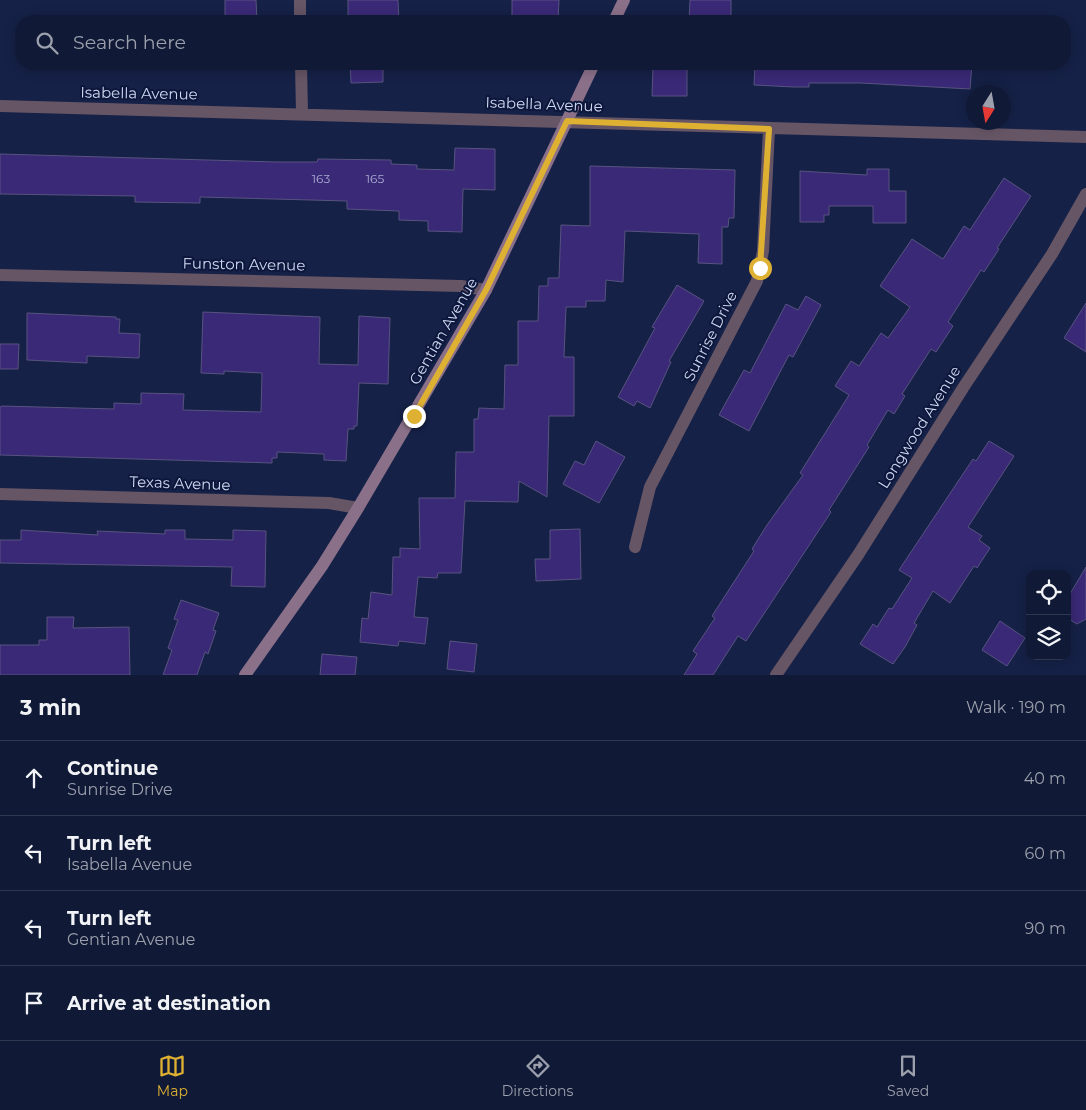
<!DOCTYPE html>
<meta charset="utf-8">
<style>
body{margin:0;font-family:Montserrat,sans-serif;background:#1e2641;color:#f1f3f6}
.controls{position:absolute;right:15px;bottom:15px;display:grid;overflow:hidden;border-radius:10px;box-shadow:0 2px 12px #0003}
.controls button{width:45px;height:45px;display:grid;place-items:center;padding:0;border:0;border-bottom:1px solid #303850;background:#101935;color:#f1f3f6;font:25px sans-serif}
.compass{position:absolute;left:966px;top:85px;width:45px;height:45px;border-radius:50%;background:#101935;box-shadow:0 2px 12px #0003;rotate:191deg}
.stop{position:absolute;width:15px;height:15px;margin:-11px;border:4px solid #deb133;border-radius:50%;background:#fff}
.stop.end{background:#deb133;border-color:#fff;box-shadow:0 1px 5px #0008}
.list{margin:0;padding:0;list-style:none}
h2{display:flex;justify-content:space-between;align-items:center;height:65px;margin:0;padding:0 20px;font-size:21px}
h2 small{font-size:16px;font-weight:400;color:#9ca0ad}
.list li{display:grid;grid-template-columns:32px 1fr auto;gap:15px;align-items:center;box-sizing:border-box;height:75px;padding:0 20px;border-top:1px solid #303850}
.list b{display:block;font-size:19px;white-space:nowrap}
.list p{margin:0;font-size:16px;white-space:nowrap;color:#9ca0ad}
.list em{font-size:16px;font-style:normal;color:#9ca0ad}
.icon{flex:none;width:28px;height:28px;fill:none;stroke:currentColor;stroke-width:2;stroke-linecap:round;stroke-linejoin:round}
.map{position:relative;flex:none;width:1086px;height:675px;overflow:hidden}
.search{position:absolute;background:#101935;box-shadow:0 2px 12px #0003;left:15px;right:15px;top:15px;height:55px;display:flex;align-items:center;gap:12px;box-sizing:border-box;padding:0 18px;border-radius:20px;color:#9ca0ad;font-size:19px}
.sheet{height:365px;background:#101935}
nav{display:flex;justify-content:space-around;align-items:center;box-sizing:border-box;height:70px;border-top:1px solid #303850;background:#101935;font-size:14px;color:#9ca0ad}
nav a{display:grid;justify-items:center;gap:2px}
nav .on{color:#deb133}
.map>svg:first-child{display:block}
.building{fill:#3a2976;stroke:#585380}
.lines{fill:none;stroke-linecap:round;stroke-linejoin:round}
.street{stroke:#665565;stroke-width:12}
.secondary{stroke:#8b7089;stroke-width:12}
.route{stroke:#deb133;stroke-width:6}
.labels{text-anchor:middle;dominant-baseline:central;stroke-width:4;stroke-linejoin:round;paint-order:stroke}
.number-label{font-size:12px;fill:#a9acd2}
.street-label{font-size:15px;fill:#ced8f1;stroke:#0d173c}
</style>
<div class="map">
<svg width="1086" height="675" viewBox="0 0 1086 675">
<rect width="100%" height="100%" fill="#152147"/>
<path class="building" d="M 225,0 L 256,0 L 257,21 L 225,21 Z
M 348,0 L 398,0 L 399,21 L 348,21 Z
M 512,0 L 559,0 L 558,21 L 512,20 Z
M 690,0 L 731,0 L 731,21 L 689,21 Z
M 350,64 L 383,64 L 383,82 L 351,83 Z
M 755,64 L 972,64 L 970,89 L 861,83 L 809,83 L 809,87 L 793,87 L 754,85 Z
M 653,65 L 687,66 L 687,96 L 652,96 Z
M 455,148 L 495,149 L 495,190 L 463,189 L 462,232 L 428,231 L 428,221 L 399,220 L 399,211 L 347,209 L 347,201 L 200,197 L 200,203 L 135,202 L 135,196 L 0,194 L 0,154 L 276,162 L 317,162 L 318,159 L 391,160 L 391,164 L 417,165 L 417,169 L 454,170 Z
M 590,166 L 735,170 L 734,218 L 729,218 L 728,227 L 722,227 L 722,264 L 698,263 L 699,234 L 625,231 L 623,282 L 606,280 L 605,301 L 586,301 L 586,307 L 566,307 L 564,357 L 574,357 L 574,416 L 549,416 L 547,497 L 519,481 L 518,502 L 465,501 L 461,573 L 438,573 L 437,578 L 418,577 L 414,617 L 428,618 L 425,644 L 399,641 L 398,646 L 360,642 L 362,618 L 368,619 L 371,592 L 392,595 L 393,557 L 400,557 L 400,548 L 420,549 L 419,498 L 455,498 L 456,452 L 474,452 L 474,419 L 478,419 L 479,408 L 504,409 L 505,365 L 518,365 L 518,321 L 538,321 L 539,286 L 548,286 L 548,278 L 559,278 L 561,225 L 590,226 Z
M 867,169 L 889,169 L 889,191 L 906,191 L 906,223 L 873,223 L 873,206 L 829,206 L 829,215 L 824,215 L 824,222 L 800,222 L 800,171 L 867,175 Z
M 1004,178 L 1031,196 L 997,248 L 999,249 L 984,272 L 981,270 L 948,322 L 953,326 L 936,352 L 931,349 L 902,394 L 905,396 L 894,414 L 888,410 L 867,445 L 869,447 L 829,510 L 831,512 L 746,641 L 738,636 L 713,675 L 684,675 L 697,654 L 693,651 L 715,618 L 712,616 L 754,551 L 752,549 L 767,525 L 803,475 L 800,473 L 849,395 L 835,386 L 851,361 L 859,366 L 881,333 L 888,338 L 910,307 L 880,286 L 912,239 L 943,259 L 964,226 L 970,230 Z
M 677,285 L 704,301 L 669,361 L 671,362 L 650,408 L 637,401 L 634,406 L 618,397 L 655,328 L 652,327 Z
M 806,296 L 821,305 L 793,357 L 789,355 L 749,431 L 719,415 L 744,370 L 750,373 L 786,304 L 798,310 Z
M 1086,303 L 1086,352 L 1064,338 Z
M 203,312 L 320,317 L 319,364 L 358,365 L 359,316 L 390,318 L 388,384 L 359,383 L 357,426 L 354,426 L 354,429 L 348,429 L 346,461 L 324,460 L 324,454 L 277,452 L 277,458 L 272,458 L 272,463 L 0,455 L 0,407 L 2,406 L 114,409 L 114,403 L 141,404 L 141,393 L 184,394 L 183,410 L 261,412 L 262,373 L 224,371 L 224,374 L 201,373 Z
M 27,313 L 116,317 L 116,319 L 120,319 L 119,333 L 140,334 L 139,358 L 87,356 L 87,363 L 27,360 Z
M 0,344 L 19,344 L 18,369 L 0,369 Z
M 596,441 L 625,457 L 599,503 L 563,484 L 575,461 L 584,465 Z
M 989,441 L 1014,456 L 968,527 L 982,536 L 979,540 L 990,548 L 977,568 L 974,566 L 950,603 L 933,591 L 914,623 L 917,625 L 905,647 L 893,664 L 860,644 L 873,624 L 877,627 L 889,608 L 892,609 L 912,578 L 899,570 L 973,459 L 976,461 Z
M 580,529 L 581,579 L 536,581 L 535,559 L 550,559 L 550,530 Z
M 21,530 L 98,535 L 97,531 L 165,534 L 165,530 L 185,530 L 185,539 L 233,540 L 233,530 L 266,531 L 265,587 L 231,586 L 232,567 L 0,563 L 0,540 L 21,540 Z
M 1086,567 L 1086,619 L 1077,624 L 1067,618 L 1067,599 Z
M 181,600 L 219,613 L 213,630 L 216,631 L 208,654 L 205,652 L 197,675 L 163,675 L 172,650 L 168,648 L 178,620 L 174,619 Z
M 47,617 L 74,617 L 73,628 L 129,627 L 130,675 L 0,675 L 0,645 L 39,645 L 39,640 L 47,640 Z
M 1000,621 L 1025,638 L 1007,666 L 982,650 Z
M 450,641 L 477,644 L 474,672 L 447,669 Z
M 322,654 L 357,657 L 355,675 L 320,675 Z"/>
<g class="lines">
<path class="street" d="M 300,0 L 300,21
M 301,64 L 302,113
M 0,106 L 1086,137
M 0,275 L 461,286 L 486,290
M 0,494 L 329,503 L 358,508
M 635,547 L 650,487 L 757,281 L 763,251 L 769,129
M 776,675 L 858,555 L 963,388 L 1052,254 L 1086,194"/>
<path class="secondary" d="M 614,21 L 624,0
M 245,675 L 322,566 L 358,508 L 486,290 L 594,64"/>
</g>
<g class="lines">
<path class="route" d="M 414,416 L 486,290 L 567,121 L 769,129 L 760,268"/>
</g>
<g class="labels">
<g class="number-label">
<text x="321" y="178">163</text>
<text x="375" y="178">165</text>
</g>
<g class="street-label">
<text transform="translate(139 93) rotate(1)">Isabella Avenue</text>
<text transform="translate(544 104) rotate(2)">Isabella Avenue</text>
<text transform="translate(244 264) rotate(1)">Funston Avenue</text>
<text transform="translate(443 331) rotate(-60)">Gentian Avenue</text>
<text transform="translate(710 336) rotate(-63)">Sunrise Drive</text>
<text transform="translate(919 427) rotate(-58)">Longwood Avenue</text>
<text transform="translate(180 483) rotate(2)">Texas Avenue</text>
</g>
</g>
</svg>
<div class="controls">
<button><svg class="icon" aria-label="locate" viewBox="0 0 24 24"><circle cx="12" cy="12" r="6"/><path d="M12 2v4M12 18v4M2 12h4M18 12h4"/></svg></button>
<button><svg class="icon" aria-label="layers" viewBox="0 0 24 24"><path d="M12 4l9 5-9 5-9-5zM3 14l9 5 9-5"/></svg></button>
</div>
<svg class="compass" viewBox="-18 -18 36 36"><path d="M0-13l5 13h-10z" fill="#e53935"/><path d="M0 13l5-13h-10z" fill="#9ca0ad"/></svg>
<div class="stop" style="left:760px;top:268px"></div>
<div class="stop end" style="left:414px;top:416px"></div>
<div class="search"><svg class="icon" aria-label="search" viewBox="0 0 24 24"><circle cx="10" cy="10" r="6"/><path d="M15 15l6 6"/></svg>Search here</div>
</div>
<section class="sheet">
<h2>3 min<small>Walk · 190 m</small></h2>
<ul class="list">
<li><svg class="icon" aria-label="ahead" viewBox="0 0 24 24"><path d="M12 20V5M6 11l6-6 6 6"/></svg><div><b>Continue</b><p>Sunrise Drive</p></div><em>40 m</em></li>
<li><svg class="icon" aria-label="left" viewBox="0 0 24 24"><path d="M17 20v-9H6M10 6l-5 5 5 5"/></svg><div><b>Turn left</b><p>Isabella Avenue</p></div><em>60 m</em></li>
<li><svg class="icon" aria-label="left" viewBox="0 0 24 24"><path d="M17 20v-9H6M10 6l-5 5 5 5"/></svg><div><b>Turn left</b><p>Gentian Avenue</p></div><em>90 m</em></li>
<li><svg class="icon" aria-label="arrive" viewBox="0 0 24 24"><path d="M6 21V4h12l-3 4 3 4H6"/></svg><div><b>Arrive at destination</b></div></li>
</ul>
</section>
<nav>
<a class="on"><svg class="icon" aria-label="map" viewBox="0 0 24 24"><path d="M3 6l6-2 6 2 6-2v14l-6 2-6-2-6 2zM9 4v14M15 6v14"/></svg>Map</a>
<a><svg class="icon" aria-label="directions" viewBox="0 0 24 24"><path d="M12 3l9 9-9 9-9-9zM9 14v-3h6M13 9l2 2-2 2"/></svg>Directions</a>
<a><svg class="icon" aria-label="saved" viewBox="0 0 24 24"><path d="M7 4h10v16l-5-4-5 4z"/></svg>Saved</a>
</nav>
